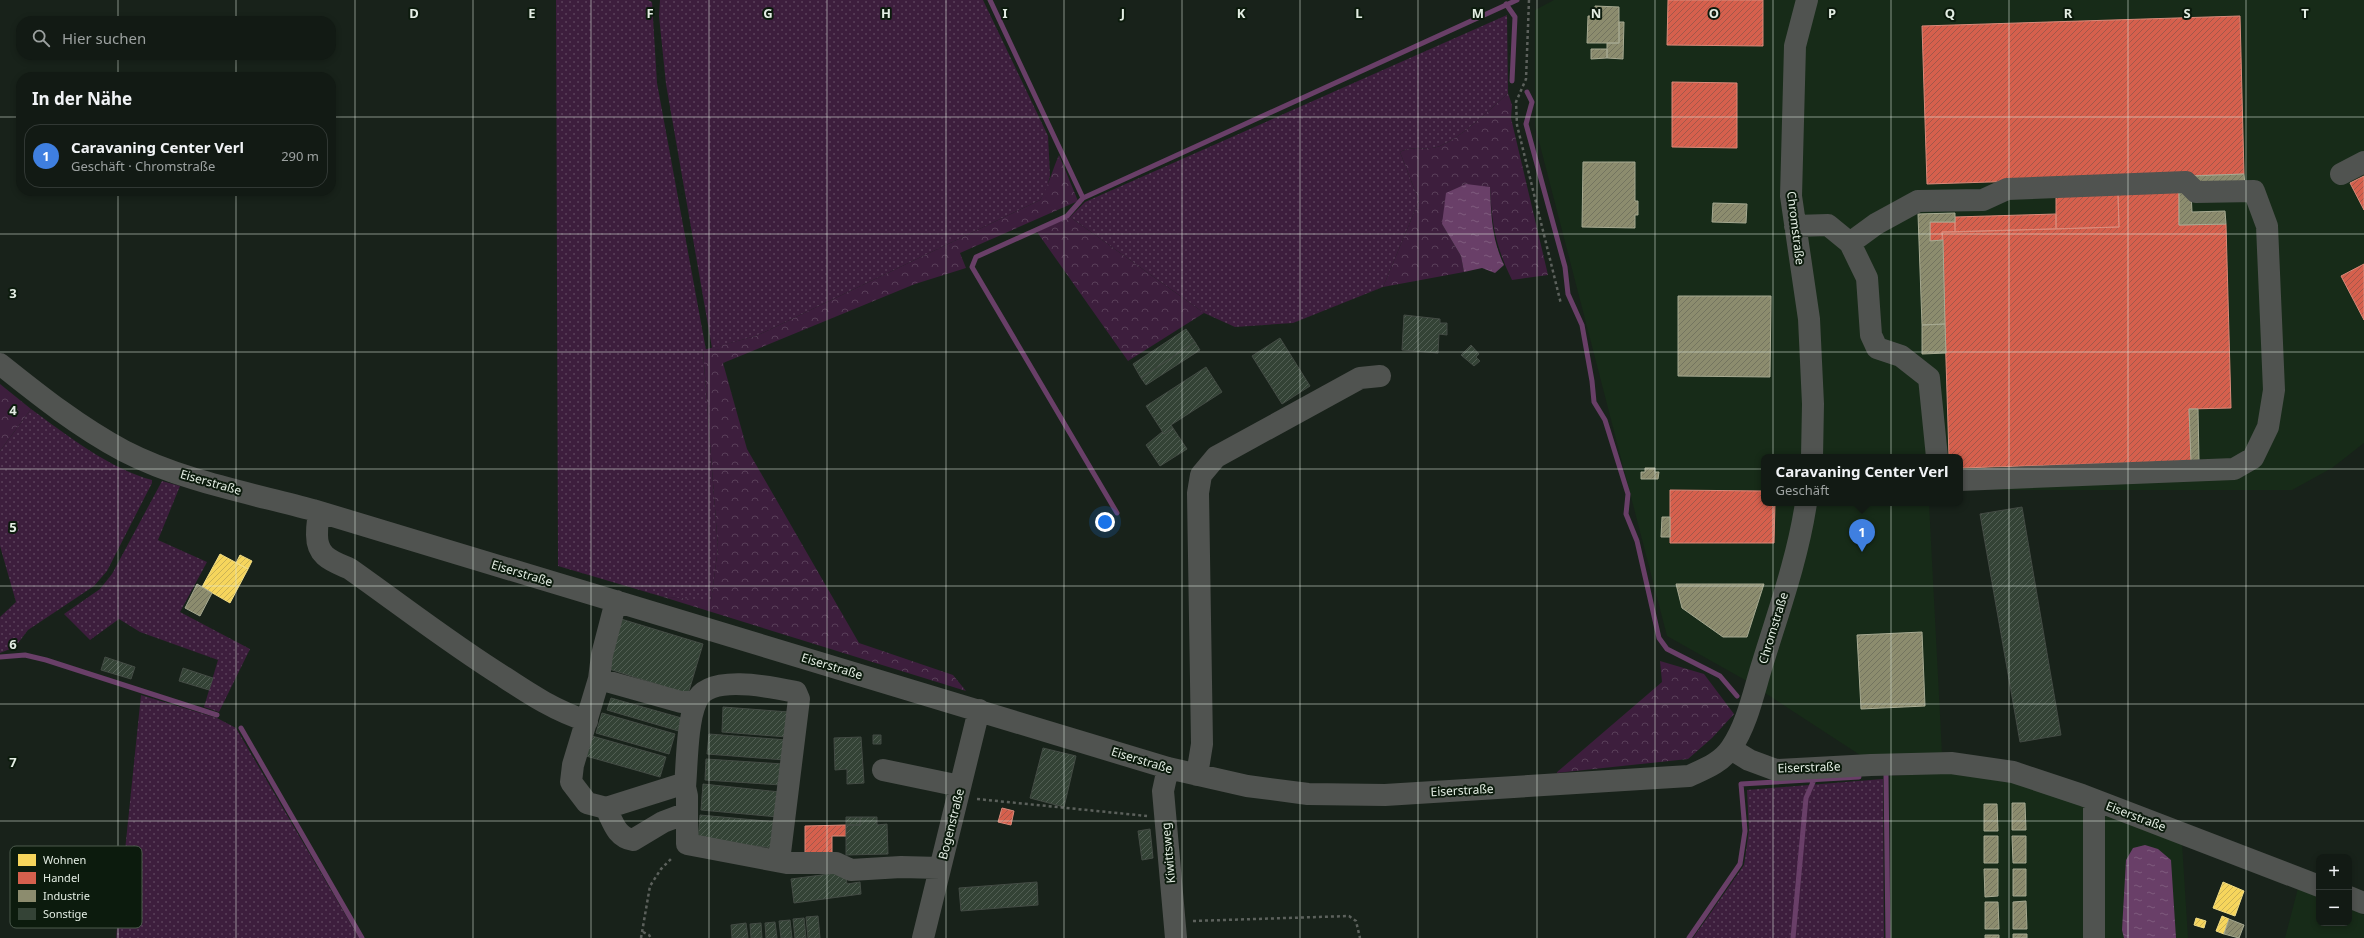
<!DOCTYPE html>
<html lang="de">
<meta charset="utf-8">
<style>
body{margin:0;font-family:"Noto Sans",sans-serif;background:#1f2722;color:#f1f3f6}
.controls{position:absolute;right:12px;bottom:12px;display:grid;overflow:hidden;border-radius:8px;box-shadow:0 2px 6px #0003}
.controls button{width:36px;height:36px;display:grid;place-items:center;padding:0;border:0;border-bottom:1px solid #313834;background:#121a14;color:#f1f3f6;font:20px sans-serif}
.you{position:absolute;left:1105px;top:522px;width:14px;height:14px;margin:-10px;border:3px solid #fff;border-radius:50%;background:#1a73e8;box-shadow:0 0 0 6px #1a73e833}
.badge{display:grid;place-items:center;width:26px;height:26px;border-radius:50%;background:#2563eb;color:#fff;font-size:13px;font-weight:700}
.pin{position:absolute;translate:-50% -33px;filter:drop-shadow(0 1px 2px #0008)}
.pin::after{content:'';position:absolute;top:21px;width:14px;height:12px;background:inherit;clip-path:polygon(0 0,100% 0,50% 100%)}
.popup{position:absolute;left:1761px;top:454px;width:202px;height:52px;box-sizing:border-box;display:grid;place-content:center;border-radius:8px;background:#121a14;filter:drop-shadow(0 1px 3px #0005);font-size:13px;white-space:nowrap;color:#9ca1a0}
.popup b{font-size:15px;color:#f1f3f6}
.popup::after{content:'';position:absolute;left:50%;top:100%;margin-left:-8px;border:8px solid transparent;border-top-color:#121a14}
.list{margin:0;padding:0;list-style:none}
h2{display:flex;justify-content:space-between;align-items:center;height:52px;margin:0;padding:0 16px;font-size:17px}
h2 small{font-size:13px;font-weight:400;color:#9ca1a0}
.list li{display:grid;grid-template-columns:26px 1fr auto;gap:12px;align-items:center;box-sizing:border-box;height:64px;margin:0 8px 8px;padding:0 8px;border:1px solid #313834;border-radius:16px}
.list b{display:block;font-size:15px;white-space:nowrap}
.list p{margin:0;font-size:13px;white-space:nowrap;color:#9ca1a0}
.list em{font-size:13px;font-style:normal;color:#9ca1a0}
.icon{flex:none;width:22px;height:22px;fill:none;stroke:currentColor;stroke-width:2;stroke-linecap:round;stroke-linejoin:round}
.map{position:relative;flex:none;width:2364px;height:938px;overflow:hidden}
.search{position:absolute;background:#121a14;box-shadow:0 2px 6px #0003;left:16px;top:16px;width:320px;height:44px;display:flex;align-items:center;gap:10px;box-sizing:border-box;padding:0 14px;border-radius:16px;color:#9ca1a0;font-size:15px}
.panel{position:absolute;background:#121a14;box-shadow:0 2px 6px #0003;left:16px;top:72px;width:320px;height:124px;border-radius:16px}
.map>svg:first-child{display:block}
.built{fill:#172b18}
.grass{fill:url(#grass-dots)}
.forest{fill:url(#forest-crowns)}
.water{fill:url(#water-ripples)}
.homes{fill:url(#homes-hatch);stroke:#f0dc84}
.shops{fill:url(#shops-hatch);stroke:#da8a7a}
.industry{fill:url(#industry-hatch);stroke:#a6a991}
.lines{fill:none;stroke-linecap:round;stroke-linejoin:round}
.stream{stroke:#693f68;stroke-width:5}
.building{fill:url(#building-hatch);stroke:#434b44}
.path{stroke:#5c615c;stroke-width:2.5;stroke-dasharray:3 3;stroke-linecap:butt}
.minor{stroke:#505350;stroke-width:22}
.grid{fill:none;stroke:#e3ede3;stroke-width:1;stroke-opacity:0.55}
.labels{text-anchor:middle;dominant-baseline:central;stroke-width:4;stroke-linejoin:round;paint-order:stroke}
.street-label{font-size:12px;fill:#e3ede3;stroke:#0c1b0d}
.key{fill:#0c1b0d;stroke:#4c5a4d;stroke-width:1}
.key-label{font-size:11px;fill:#e3ede3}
.grid-label{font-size:13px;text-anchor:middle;font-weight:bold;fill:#e3ede3;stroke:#0c1b0d;stroke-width:4;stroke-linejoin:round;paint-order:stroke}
</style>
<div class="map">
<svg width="2364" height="938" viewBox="0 0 2364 938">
<defs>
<pattern id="grass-dots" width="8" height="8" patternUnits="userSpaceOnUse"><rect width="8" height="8" fill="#3d1e3d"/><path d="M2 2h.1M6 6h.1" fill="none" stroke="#593f59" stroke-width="1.8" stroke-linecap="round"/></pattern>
<pattern id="forest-crowns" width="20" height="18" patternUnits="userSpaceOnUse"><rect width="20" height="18" fill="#3d1e3d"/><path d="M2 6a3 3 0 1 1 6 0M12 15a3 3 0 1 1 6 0" fill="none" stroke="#593f59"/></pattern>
<pattern id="water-ripples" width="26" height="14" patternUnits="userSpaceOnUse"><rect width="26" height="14" fill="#693f68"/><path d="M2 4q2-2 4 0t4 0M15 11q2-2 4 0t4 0" fill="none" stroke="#7e5b7d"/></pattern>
<pattern id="homes-hatch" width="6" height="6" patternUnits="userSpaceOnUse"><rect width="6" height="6" fill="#f6d55c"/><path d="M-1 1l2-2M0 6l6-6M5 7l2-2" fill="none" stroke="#cab256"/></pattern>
<pattern id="shops-hatch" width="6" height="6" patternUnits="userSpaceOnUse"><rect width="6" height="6" fill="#d6604d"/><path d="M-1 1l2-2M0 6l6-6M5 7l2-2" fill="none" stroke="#a3574a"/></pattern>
<pattern id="industry-hatch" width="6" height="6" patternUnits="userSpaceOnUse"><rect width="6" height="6" fill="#8c8c6e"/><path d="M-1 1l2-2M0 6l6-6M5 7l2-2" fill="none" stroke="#73745f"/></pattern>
<pattern id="building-hatch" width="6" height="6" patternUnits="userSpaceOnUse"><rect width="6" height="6" fill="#344336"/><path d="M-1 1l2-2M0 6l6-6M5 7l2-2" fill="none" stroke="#515e53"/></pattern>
</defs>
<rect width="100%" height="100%" fill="#18221a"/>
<path class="built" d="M 1554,0 L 2364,0 L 2364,443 L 2332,468 L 2292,490 L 1960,490 L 1960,457 L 1764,457 L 1764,503 L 1929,503 L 1942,753 L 1860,755 L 1745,680 L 1667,636 L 1535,126 L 1535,10 Z
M 1961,772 L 2015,781 L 2182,843 L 2188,938 L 1891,938 L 1890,776 Z
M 2298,888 L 2319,897 L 2319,923 L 2349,923 L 2349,908 L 2364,915 L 2364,938 L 2285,938 Z"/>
<path class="grass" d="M 556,0 L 648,0 L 652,2 L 657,83 L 706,350 L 703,351 L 718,548 L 711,602 L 660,596 L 558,566 Z
M 660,0 L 983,0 L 1048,136 L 1050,175 L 1047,189 L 1040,200 L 756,336 L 712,348 L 666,84 L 659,16 Z
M 1507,15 L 1508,93 C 1491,109 1462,137 1440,146 C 1427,151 1413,145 1400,152 L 1419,201 L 1383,287 L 1293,323 L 1235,327 L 1204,313 L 1070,217 L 1085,202 Z
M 31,409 C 65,434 110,469 152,480 L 152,483 L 107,571 L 94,586 L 28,630 L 15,647 L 0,653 L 0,617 L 16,602 L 0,546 L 0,451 Z
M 162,481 L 180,486 L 158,540 L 207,562 L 180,612 L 250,649 L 219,712 L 204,707 L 218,660 L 140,632 L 119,619 L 90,640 L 64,614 L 100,589 L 112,574 Z
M 141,695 L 217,718 L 236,728 L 359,938 L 116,938 Z
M 1883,779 L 1884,938 L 1693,938 L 1744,865 L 1749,830 L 1747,790 Z"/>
<path class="forest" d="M 1508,93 L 1512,105 L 1511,118 L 1548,275 L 1512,280 C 1495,245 1492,225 1490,187 L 1442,224 L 1461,256 L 1464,272 L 1383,287 L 1419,201 L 1400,152 C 1413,145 1427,151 1440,146 C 1462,137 1491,109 1508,93 Z
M 1059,155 L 1078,201 L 960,253 L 966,268 L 915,284 L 723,363 L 747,449 L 859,643 L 953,675 L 966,691 L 660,596 L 711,601 L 718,548 L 703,350 L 756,336 L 1040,200 C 1049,186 1052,170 1059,155 Z
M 1070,217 L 1204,313 L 1128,361 L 1037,232 Z
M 0,384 L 31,409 L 0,451 Z
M 1660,661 L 1704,674 L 1734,714 L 1712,738 L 1688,759 L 1556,773 L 1662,682 Z"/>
<path class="water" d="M 1466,184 L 1490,187 C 1491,215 1492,240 1504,265 L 1495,273 L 1482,268 L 1464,272 L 1461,256 L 1442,224 L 1446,193 Z
M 2145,845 L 2158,849 L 2171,860 L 2176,938 L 2124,938 L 2122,930 L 2126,860 L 2133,848 Z"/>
<path class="homes" d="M 220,554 L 248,569 L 230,603 L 202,587 Z
M 240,555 L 252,561 L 248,569 L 236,563 Z
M 2223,882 L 2244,891 L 2235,916 L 2213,908 Z
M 2222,916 L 2229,919 L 2224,934 L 2216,931 Z
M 2196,918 L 2206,921 L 2204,928 L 2194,925 Z"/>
<path class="shops" d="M 1668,0 L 1763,0 L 1763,46 L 1667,45 Z
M 2240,16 L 2244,174 L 1927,184 L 1922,26 Z
M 1672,82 L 1737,83 L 1737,148 L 1672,147 Z
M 2364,176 L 2364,210 L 2350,183 Z
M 2179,192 L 2179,225 L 2226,224 L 2231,408 L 2189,409 L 2191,461 L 1960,468 L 1960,457 L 1949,457 L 1942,232 L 2119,227 L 2118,194 Z
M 2118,194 L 2119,227 L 2056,229 L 2056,196 Z
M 2056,214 L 2056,229 L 1955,232 L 1955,217 Z
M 1930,222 L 1955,222 L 1955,232 L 1942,232 L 1943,240 L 1930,241 Z
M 2364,264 L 2364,320 L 2341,276 Z
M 1670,490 L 1764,491 L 1764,503 L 1775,503 L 1774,543 L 1670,543 Z
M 1002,808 L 1014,811 L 1011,825 L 998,822 Z
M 846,825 L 846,836 L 832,836 L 832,856 L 805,856 L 805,826 Z"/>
<path class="industry" d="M 1595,6 L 1619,7 L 1619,43 L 1587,43 L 1588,16 L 1595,16 Z
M 1619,22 L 1624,22 L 1623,59 L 1607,58 L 1607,43 L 1619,43 Z
M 1591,49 L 1607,49 L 1607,58 L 1591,59 Z
M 1583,162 L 1635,162 L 1635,201 L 1638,201 L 1638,215 L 1635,215 L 1635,228 L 1582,227 Z
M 2244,174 L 2245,185 L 2193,186 L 2193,176 Z
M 2179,192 L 2191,192 L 2192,212 L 2225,211 L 2226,224 L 2179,225 Z
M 1713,203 L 1747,204 L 1746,223 L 1712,222 Z
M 1955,213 L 1955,222 L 1930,222 L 1930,241 L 1943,240 L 1945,324 L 1922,325 L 1918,214 Z
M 1678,296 L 1771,296 L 1770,377 L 1678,376 Z
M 1945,324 L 1946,353 L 1922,354 L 1922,325 Z
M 2189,409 L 2198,409 L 2199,461 L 2191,461 Z
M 1645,468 L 1655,468 L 1655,472 L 1659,472 L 1658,479 L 1641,479 L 1641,472 L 1645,472 Z
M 1662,517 L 1670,517 L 1670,537 L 1661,537 Z
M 197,584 L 212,593 L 200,616 L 185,608 Z
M 1676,584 L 1764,584 L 1747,637 L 1723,637 L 1682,608 Z
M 1922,632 L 1925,706 L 1861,709 L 1857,635 Z
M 2012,803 L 2025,803 L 2026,830 L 2012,830 Z
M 1984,804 L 1997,804 L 1998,831 L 1984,831 Z
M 1984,836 L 1998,836 L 1998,863 L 1984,863 Z
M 2012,836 L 2026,836 L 2026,863 L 2013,863 Z
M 1984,869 L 1998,869 L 1998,896 L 1985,897 Z
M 2013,869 L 2026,869 L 2026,896 L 2013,896 Z
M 2026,901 L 2027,929 L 2013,929 L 2013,902 Z
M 1985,902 L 1998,902 L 1999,929 L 1985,929 Z
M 2229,919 L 2244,925 L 2239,938 L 2224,934 Z
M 2013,934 L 2027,934 L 2027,938 L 2013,938 Z
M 1985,935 L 1999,935 L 1999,938 L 1985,938 Z"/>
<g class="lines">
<path class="stream" d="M 990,0 L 1083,198
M 1506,4 L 1515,17 L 1512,81
M 1527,92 L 1532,102 L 1526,124 L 1565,267 L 1568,294 L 1582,325 L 1592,381 L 1594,402 L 1605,420 L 1628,494 L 1626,514 L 1637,541 L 1659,638 L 1667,649 L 1720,676 L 1737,696
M 1117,513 L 972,267 L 976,257 L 1067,216 L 1083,198 L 1517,0
M 0,657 L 25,655 L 46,660 L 217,715
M 241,728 L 362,938
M 1886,775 L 1888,938
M 1689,938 L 1740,864 L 1745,831 L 1741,784 L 1859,777
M 1793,938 L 1806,798 L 1814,780"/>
</g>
<path class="building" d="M 1404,315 L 1440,319 L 1440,323 L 1447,323 L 1447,335 L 1439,334 L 1438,353 L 1402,350 Z
M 1186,329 L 1195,342 L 1141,378 L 1133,364 Z
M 1280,338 L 1310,386 L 1282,404 L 1252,356 Z
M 1195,342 L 1200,350 L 1146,385 L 1141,378 Z
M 1471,345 L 1479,354 L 1476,357 L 1480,361 L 1474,366 L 1461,355 Z
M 1206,367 L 1222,392 L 1171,425 L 1173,428 L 1164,434 L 1146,406 Z
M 1173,428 L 1187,449 L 1160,466 L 1146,445 L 1162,432 L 1164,434 Z
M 2022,507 L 2061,735 L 2020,742 L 1980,514 Z
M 621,619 L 703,644 L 688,694 L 606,668 Z
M 105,657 L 135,667 L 131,679 L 101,670 Z
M 183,668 L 213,678 L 209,690 L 179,681 Z
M 611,698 L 685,719 L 682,732 L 607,710 Z
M 723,707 L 789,712 L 787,737 L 722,732 Z
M 602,713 L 675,734 L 669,754 L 596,733 Z
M 709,734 L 787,740 L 785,760 L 707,754 Z
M 873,735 L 881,735 L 881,744 L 873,744 Z
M 592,736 L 666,757 L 660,777 L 586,756 Z
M 861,737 L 864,783 L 847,784 L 847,769 L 835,770 L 834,738 Z
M 1043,748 L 1076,756 L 1064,807 L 1030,798 Z
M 706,759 L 783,764 L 781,785 L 705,780 Z
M 703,784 L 780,792 L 778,817 L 701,810 Z
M 700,815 L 777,822 L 775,848 L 698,840 Z
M 846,817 L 860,817 L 860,825 L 846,825 Z
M 860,817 L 877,817 L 877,825 L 887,824 L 888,854 L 846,855 L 846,825 L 860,825 Z
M 1150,829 L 1153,858 L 1142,860 L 1138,831 Z
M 845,872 L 847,884 L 860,882 L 861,894 L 794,903 L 791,879 Z
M 1037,882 L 1038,905 L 961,911 L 959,888 Z
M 818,916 L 820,938 L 808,938 L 806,917 Z
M 804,918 L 806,938 L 795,938 L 793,919 Z
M 790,920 L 792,938 L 781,938 L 779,921 Z
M 775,922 L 777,938 L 766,938 L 765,923 Z
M 746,923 L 748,938 L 732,938 L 731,925 Z
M 761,923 L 762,938 L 751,938 L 750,924 Z"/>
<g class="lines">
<path class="path" d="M 1529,0 L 1526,79 L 1516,102 L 1517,125 L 1561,304
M 977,799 L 1147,816
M 1193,921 L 1349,916 L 1356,921 L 1360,938
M 643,932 L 649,935 L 651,938
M 641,938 L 650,886 L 661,869 L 673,857"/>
<path class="minor" d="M 1807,0 L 1795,46 L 1791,196 L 1809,319 L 1813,404 L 1812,457
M 2341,174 L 2364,162
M 1795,226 L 1828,225 L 1850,243 L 1867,278 L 1871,335 L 1877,348 L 1901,356 L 1929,378 L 1937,457
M 1850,243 L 1876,224 L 1918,201 L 1983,200 L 2007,189 L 2186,182 L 2196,192 L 2254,191 L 2267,226 L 2274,390 L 2268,427 L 2253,458 L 2234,469 L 1960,480
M 0,364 C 40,396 79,427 124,451 C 182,481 250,493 313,510 L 1168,768 L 1247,786 L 1308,794 L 1385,795 L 1689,776 C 1704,769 1721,763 1731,748 C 1748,723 1754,690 1763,662 C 1779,610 1798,557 1806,503
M 320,513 C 317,520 317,527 317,535 C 317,557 332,561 350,569 C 401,605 451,644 504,677 C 531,695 556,711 587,721
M 616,601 L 602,655 L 599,679 L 573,765 L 571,782 L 587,803 L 606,808 L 679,785 L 685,787 L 687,796 L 687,844 L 787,863 L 836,863 L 851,870 L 901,867 L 940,868
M 599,679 L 681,702 L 696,702
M 1731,749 L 1749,760 L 1776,770 L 1871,765 L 1951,763 L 2013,772 L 2082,795 L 2319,886
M 1168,768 L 1163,791 L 1176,938
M 883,770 L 960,786
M 1197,775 L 1202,744 L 1198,493 L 1201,475 L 1216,457 L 1360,378 L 1380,376
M 685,787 C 687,764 687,722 696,702 C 707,673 772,687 796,692 L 799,699 L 779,861
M 2094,800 L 2094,938
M 606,808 C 613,822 616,837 633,840 L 663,822 L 687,813
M 2349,897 L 2364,903
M 923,938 L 979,710"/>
</g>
<path class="grid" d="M 118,0 L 118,21M 236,0 L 236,21M 355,0 L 355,938M 473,0 L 473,938M 591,0 L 591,938M 709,0 L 709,938M 827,0 L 827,938M 946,0 L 946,938M 1064,0 L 1064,938M 1182,0 L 1182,938M 1300,0 L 1300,938M 1418,0 L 1418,938M 1537,0 L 1537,938M 1655,0 L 1655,938M 1773,0 L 1773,938M 1891,0 L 1891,938M 2009,0 L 2009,938M 2128,0 L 2128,938M 2246,0 L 2246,938M 118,55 L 118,77M 236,55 L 236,77M 0,117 L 21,117M 331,117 L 2364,117M 118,191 L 118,938M 236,191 L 236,938M 0,234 L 2364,234M 0,352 L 2364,352M 0,469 L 2364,469M 0,586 L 2364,586M 0,704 L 2364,704M 0,821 L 2364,821"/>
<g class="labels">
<g class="street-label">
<text transform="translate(1796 228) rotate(83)">Chromstraße</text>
<text transform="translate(211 482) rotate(16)">Eiserstraße</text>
<text transform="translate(522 573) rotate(17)">Eiserstraße</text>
<text transform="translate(1773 628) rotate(-73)">Chromstraße</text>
<text transform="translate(832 666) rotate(17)">Eiserstraße</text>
<text transform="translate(1142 760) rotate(17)">Eiserstraße</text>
<text transform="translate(1809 767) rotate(-2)">Eiserstraße</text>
<text transform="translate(1462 790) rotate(-3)">Eiserstraße</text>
<text transform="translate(2136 816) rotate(21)">Eiserstraße</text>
<text transform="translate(951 824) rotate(-76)">Bogenstraße</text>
<text transform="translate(1168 853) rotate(-95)">Kiwittsweg</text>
</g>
</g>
<rect x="10" y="846" width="132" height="82" rx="6" class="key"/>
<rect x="18" y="854" width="18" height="12" fill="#f6d55c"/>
<rect x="18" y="872" width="18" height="12" fill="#d6604d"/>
<rect x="18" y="890" width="18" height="12" fill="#8c8c6e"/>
<rect x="18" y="908" width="18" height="12" fill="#344336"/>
<g class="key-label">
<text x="43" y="864">Wohnen</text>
<text x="43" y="882">Handel</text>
<text x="43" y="900">Industrie</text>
<text x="43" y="918">Sonstige</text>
</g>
<g class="grid-label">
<text x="414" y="18">D</text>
<text x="532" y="18">E</text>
<text x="650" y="18">F</text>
<text x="768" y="18">G</text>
<text x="886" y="18">H</text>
<text x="1005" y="18">I</text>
<text x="1123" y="18">J</text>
<text x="1241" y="18">K</text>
<text x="1359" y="18">L</text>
<text x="1478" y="18">M</text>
<text x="1596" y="18">N</text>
<text x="1714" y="18">O</text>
<text x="1832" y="18">P</text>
<text x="1950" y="18">Q</text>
<text x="2068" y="18">R</text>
<text x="2187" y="18">S</text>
<text x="2305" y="18">T</text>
<text x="13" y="298">3</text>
<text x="13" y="415">4</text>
<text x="13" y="532">5</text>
<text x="13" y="649">6</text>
<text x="13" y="767">7</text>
</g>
</svg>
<div class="controls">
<button>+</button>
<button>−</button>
</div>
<div class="you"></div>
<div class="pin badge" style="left:1862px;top:552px;background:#3f7fe0">1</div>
<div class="popup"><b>Caravaning Center Verl</b>Geschäft</div>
<div class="search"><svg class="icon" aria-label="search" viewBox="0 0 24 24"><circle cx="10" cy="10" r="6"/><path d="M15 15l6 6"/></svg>Hier suchen</div>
<section class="panel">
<h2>In der Nähe<small></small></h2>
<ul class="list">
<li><span class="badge" style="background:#3f7fe0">1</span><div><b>Caravaning Center Verl</b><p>Geschäft · Chromstraße</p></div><em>290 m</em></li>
</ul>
</section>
</div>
